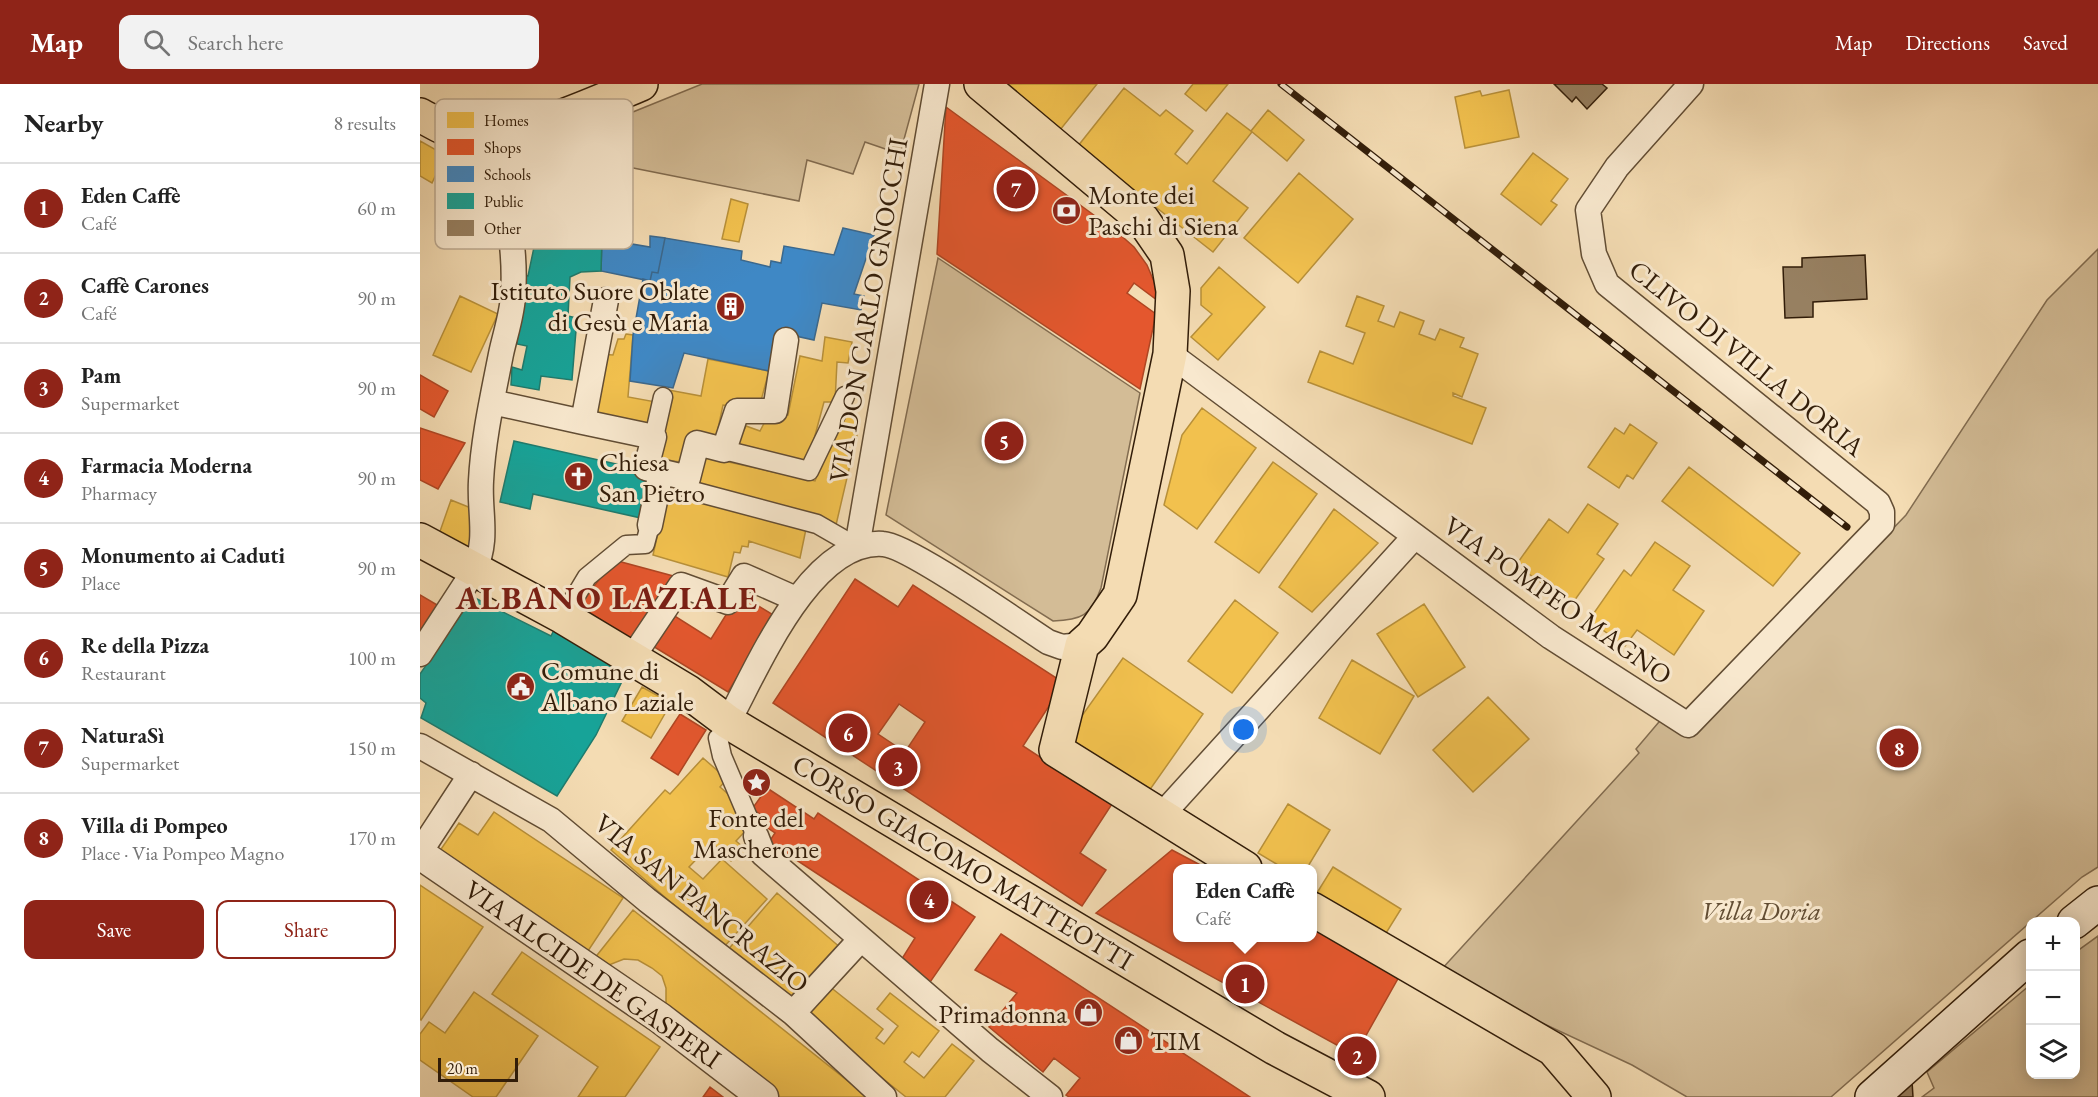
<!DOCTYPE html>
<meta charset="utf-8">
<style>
body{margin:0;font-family:"EB Garamond",serif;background:#f2f2f2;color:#222}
.controls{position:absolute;right:18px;bottom:18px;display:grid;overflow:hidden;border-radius:12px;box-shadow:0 3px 15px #0003}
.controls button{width:54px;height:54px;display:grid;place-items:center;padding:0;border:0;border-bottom:2px solid #e0e0e0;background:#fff;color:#222;font:30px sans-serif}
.scale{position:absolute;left:18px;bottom:15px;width:80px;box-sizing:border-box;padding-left:6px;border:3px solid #321d09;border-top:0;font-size:16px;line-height:21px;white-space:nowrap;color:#321d09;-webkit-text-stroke:4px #f8e8ce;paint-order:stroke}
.you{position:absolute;left:824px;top:646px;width:21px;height:21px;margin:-15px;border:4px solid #fff;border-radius:50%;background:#1a73e8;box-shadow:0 0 0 9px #1a73e833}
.badge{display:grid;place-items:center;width:39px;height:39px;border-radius:50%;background:#8f2418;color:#fff;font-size:20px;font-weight:700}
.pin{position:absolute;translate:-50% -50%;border:3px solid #fff;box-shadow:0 2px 6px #0006}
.popup{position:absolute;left:753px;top:780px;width:144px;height:78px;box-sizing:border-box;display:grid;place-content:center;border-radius:12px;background:#fff;filter:drop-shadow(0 2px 4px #0005);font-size:20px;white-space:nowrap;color:#767676}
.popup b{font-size:22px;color:#222}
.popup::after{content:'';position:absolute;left:50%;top:100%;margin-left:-12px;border:12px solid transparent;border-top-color:#fff}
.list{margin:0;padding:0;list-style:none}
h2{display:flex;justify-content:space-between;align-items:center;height:78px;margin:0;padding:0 24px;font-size:26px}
h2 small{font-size:20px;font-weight:400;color:#767676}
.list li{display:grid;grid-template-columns:39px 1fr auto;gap:18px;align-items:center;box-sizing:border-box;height:90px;padding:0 24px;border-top:2px solid #e0e0e0}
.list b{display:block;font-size:22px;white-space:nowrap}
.list p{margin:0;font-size:20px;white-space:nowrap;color:#767676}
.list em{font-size:20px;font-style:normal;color:#767676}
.actions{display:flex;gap:12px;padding:18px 24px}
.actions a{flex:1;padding:14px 0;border:2px solid #8f2418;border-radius:12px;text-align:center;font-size:21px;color:#8f2418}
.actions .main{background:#8f2418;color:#fff}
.icon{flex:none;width:33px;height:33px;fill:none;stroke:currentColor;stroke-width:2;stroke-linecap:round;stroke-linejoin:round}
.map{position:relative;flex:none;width:1678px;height:1013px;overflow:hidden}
header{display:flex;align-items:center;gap:36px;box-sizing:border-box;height:84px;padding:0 30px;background:#8f2418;color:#fff}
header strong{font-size:28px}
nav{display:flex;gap:33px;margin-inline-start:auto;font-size:21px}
.search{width:420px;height:54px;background:#f2f2f2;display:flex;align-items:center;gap:15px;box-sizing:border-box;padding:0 21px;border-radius:12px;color:#767676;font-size:22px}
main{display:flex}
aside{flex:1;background:#fff}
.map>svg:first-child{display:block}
.green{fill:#d3bc96;stroke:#826c50;stroke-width:1.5}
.homes{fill:#f2c14e;stroke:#b89039;stroke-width:1.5}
.shops{fill:#e4572e;stroke:#af4623;stroke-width:1.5;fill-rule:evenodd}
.schools{fill:#3f88c5;stroke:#3b688d;stroke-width:1.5}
.public{fill:#17a398;stroke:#1f7b6d;stroke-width:1.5}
.building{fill:#978061;stroke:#321d09;stroke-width:1.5}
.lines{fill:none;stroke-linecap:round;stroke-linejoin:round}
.pedestrian-casing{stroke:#624d34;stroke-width:21}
.minor-casing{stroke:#624d34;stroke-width:27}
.tertiary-casing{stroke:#624d34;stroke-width:33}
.secondary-casing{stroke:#321d09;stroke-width:36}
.primary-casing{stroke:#321d09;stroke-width:36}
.pedestrian{stroke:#f8e8ce;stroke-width:18}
.minor{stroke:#f8e8ce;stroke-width:24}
.tertiary{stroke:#f8e8ce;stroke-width:30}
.secondary{stroke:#f8e8ce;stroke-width:33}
.primary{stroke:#f4dcb3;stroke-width:33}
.rail-casing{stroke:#321d09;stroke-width:7}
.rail{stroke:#f8e8ce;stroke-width:4.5;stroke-dasharray:14;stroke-linecap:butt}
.labels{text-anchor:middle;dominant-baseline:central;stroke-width:6;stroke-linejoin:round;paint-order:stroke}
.poi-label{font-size:27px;fill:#321d09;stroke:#f8e8ce;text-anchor:start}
.street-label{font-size:27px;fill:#321d09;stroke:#f8e8ce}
.park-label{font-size:27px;font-style:italic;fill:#624d33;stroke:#f8e8ce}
.district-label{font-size:33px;font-weight:bold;letter-spacing:1.5px;fill:#7a1f14;stroke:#f8e8ce}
.key{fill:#f8e8ce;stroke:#bdab93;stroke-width:1.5}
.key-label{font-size:16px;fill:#321d09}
</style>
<header>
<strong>Map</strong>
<div class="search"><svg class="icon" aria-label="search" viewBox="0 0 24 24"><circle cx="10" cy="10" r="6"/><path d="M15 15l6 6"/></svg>Search here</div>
<nav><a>Map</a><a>Directions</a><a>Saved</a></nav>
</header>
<main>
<aside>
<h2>Nearby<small>8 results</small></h2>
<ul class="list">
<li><span class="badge">1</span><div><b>Eden Caffè</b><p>Café</p></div><em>60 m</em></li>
<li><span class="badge">2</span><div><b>Caffè Carones</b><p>Café</p></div><em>90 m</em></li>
<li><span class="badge">3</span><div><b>Pam</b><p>Supermarket</p></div><em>90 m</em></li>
<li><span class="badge">4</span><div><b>Farmacia Moderna</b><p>Pharmacy</p></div><em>90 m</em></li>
<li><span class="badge">5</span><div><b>Monumento ai Caduti</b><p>Place</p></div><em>90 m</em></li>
<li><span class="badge">6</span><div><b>Re della Pizza</b><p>Restaurant</p></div><em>100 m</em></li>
<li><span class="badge">7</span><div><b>NaturaSì</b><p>Supermarket</p></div><em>150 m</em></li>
<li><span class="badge">8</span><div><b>Villa di Pompeo</b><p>Place · Via Pompeo Magno</p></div><em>170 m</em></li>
</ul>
<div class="actions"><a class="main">Save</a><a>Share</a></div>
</aside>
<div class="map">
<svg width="1678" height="1013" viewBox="0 0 1678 1013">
<rect width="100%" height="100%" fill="#f4dcb3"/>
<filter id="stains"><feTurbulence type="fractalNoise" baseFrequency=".00333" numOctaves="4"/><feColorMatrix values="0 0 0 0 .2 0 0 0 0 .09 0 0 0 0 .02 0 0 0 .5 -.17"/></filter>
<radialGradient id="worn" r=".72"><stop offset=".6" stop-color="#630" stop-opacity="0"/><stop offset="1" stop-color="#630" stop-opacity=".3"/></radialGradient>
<path class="green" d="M 282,0 L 499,0 L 480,70 L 445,58 L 433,90 L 387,76 L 379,117 L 163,74 L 150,62 L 166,47 Z
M 1678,165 L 1678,783 L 1662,793 L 1411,1013 L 1267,1013 L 1212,981 L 1073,916 L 1020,887 L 1219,669 L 1216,665 L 1244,632 L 1273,652 L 1486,431 L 1627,216 Z
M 518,174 L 720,309 L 681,504 C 671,532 661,536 633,537 L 466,431 Z
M 1678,852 L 1678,1013 L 1502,1013 L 1514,1004 L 1507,988 L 1610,901 L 1610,990 L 1656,990 L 1656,868 Z"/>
<path class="homes" d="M 584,0 L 677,0 L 640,46 Z
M 773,0 L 808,0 L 786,27 L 765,10 Z
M 704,4 L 740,32 L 746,26 L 773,47 L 755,70 L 767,80 L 807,29 L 832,48 L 793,97 L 828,124 L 793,168 L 658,62 Z
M 1089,6 L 1099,53 L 1045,64 L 1035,13 L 1060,7 L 1062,12 Z
M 848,26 L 884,56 L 867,77 L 831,47 Z
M 0,57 L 25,71 L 12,99 L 0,92 Z
M 1113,69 L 1148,95 L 1131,117 L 1137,121 L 1121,141 L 1081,110 Z
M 120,74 L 126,98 L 107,103 L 101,79 Z
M 879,89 L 933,135 L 878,199 L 824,154 Z
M 311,115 L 328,120 L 319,158 L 302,155 Z
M 799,183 L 845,223 L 798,276 L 771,253 L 792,230 L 781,221 L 781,204 Z
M 40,212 L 78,230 L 51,288 L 13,271 Z
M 937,212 L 964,222 L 958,237 L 974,243 L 980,228 L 1004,237 L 999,250 L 1015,256 L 1020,245 L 1044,254 L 1040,263 L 1058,270 L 1042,313 L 1033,309 L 1033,312 L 1066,324 L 1052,360 L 888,298 L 900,267 L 933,280 L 945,249 L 926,242 Z
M 206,250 L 213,251 L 208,313 L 236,318 L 228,347 L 175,331 L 179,270 L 193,271 L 198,255 L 204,255 Z
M 405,253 L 432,258 L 428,279 L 417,278 L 415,318 L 404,318 L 387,381 L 316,363 L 326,342 L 340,347 L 349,330 L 368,331 L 380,272 L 402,277 Z
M 288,275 L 349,287 L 339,324 L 303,321 L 296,354 L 266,379 L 235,374 L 249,306 L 281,312 Z
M 782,324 L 836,364 L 777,445 L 744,421 L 762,351 Z
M 424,325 L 440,338 L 416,441 L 271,402 L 281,372 L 395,397 Z
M 1210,340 L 1237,359 L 1213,395 L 1207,391 L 1199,404 L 1168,383 L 1195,344 L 1204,350 Z
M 853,378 L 897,410 L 839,489 L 795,458 Z
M 1269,383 L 1380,469 L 1353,502 L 1242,417 Z
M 247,409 L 386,445 L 380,474 L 329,457 L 328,463 L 322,462 L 320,469 L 314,468 L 308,493 L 233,471 Z
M 31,416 L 51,424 L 50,440 L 57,442 L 50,468 L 18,453 Z
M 1168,420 L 1198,440 L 1177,470 L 1184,475 L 1152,520 L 1096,481 L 1129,435 L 1148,449 Z
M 914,425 L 958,459 L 892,528 L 859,503 Z
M 1235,458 L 1270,482 L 1253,506 L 1284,527 L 1254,571 L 1217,546 L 1205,562 L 1169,536 L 1204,486 L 1211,492 Z
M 815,516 L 858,549 L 812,609 L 768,577 Z
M 1004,520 L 1045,583 L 998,613 L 957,550 Z
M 703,574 L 783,630 L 724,714 L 644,657 Z
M 932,576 L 994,612 L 960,670 L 899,634 Z
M 222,603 L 251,619 L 231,654 L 202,637 Z
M 1068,613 L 1109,655 L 1053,708 L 1013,666 Z
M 283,674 L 307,695 L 300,703 L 316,717 L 328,744 L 316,757 L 323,763 L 311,777 L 292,759 L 269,783 L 283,795 L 302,775 L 347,815 L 303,864 L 191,766 L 245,706 L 250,710 Z
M 868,720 L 910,746 L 887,784 L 863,784 L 838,769 Z
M 74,728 L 203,814 L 166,870 L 17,771 L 39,739 L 58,751 Z
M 913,783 L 981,825 L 963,854 L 895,812 Z
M 0,801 L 63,843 L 1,936 L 0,935 Z
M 357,809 L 422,865 L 371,923 L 306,868 Z
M 213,826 L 448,1013 L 353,1013 L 246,928 L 246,904 L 242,892 L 232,884 L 218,876 L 204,875 L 184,883 L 174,875 Z
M 102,868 L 240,963 L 205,1013 L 158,1013 L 178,983 L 72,910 Z
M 409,902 L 463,945 L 456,954 L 464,960 L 478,942 L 457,925 L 470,909 L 519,947 L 499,973 L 492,968 L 484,978 L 504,994 L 532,960 L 554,977 L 525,1013 L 486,1013 L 384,932 Z
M 54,908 L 118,952 L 76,1013 L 53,1013 L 0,976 L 0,950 L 9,938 L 25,949 Z"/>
<path class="shops" d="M 526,23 L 697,148 L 714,163 L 727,181 L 735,200 L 737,216 L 714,199 L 707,209 L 736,230 L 720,305 L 517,170 Z
M 0,291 L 28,307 L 14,333 L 0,325 Z
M 0,344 L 45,359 L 18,405 L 0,396 Z
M 194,476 L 257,493 L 211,555 L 159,522 Z
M 435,495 L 478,523 L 493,501 L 644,599 L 603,662 L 692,720 L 660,769 L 686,786 L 662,822 L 353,619 ZM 479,620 L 505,638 L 485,668 L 458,650 Z
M 319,510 L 355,532 L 308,608 L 231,561 L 250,529 L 291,555 Z
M 0,511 L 19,522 L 0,554 Z
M 260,630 L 286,646 L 258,691 L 231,674 Z
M 347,704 L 394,735 L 398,729 L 555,833 L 506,904 L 478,881 L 495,854 L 349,758 L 355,749 L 336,736 L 340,730 L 332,725 Z
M 752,766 L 786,784 L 758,784 L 758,854 L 892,854 L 892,843 L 980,891 L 935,971 L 676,829 Z
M 581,850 L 830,1013 L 649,1013 L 646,1011 L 660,994 L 634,974 L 623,988 L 569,943 L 597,909 L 555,886 Z
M 290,1003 L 303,1013 L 283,1013 Z"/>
<path class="schools" d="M 423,144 L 454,151 L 434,210 L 444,212 L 441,226 L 402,219 L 394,256 L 357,248 L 349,287 L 264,269 L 253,304 L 210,297 L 213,251 L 223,195 L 230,197 L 232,188 L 238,189 L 245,154 L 322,167 L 321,176 L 350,183 L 351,177 L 361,179 L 364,162 L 414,171 Z
M 230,152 L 245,154 L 238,189 L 232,188 L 230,197 L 181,187 L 182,155 L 230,163 Z"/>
<path class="public" d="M 118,144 L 182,155 L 181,187 L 161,188 L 150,193 L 148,232 L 157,234 L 152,296 L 121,292 L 119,306 L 91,301 L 92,283 L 102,286 L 107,262 L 97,260 L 102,191 L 108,192 Z
M 94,357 L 232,388 L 221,434 L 113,410 L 110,425 L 80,418 Z
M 53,513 L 131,552 L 134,546 L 207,587 L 176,651 L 137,712 L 1,634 L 6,619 L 0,614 L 0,590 Z"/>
<path class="building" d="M 1134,0 L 1182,0 L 1187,4 L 1167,25 L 1156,13 L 1152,18 Z
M 1445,171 L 1447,215 L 1393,218 L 1393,233 L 1365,234 L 1363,183 L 1382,183 L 1382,174 Z
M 1492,997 L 1493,1013 L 1476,1013 Z"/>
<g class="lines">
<defs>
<path id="pedestrian" d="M 234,353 L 243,313
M 304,366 L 389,387 L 425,312
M 268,394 L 269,406 L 397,440 L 437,463
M 143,533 L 167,493 L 206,461 L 225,460 L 230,441
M 298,654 L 302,672 L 336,752"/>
<path id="minor" d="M 750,270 L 1131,553 L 1268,641 L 1462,440 L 1462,428 L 1458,419 L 1187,200 L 1174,170 L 1168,126 L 1197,83 L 1271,0
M 72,318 L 163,338 L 186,216
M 163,338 L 234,353 L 226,384 L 268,394 L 277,359 L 304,366 L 317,327 L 355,327 L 366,256
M 230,441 L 241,388
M 437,463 L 517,0
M 0,570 L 54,487 C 69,455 59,429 61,397 C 63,355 73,311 81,270 C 85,251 92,231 93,212 C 97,159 83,105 74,53
M 212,574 L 261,501 L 308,518 L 324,492 L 376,515
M 308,638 C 337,585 390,455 463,460 C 488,461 600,540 628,558 L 642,563 L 662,561
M 0,662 L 131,736 L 227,816 L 373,929 L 464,1013
M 740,733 L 995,452
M 336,752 L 343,770 L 570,966 L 630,1013
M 0,768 L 51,690
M 373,929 L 441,855"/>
<path id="tertiary" d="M 0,770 L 240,934 L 343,1013"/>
<path id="secondary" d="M 1654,838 L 1678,819
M 1452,1013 L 1610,872"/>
<path id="primary" d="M 561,0 L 723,136 L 747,171 L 753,207 L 750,270 L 700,511 L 672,552 L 662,561 L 636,666 L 825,784
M 0,31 C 13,38 27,47 42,51 C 80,64 182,16 221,0
M 0,456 L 143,533 L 268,608 L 308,638 L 551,783 L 855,964 L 948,1013
M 892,825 L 1133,965 L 1174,1013"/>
</defs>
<use href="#pedestrian" class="pedestrian-casing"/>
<use href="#minor" class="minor-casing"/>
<use href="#tertiary" class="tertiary-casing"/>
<use href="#secondary" class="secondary-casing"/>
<use href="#primary" class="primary-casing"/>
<use href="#pedestrian" class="pedestrian"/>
<use href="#minor" class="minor"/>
<use href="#tertiary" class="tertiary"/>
<use href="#secondary" class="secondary"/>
<use href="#primary" class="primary"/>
<defs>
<path id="rail" d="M 861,0 L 1427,443"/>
</defs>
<use href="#rail" class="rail-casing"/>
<use href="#rail" class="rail"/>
</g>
<defs>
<symbol id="bank-disc" viewBox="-11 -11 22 22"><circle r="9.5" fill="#8f2418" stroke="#f8e8ce"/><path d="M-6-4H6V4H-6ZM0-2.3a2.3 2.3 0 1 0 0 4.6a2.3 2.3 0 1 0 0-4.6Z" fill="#fff"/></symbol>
<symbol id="building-disc" viewBox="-11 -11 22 22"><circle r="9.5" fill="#8f2418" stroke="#f8e8ce"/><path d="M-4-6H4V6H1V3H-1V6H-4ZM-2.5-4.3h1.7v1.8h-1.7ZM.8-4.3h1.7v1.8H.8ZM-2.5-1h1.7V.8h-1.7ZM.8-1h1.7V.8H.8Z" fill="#fff"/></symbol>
<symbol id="church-disc" viewBox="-11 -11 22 22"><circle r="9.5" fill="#8f2418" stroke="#f8e8ce"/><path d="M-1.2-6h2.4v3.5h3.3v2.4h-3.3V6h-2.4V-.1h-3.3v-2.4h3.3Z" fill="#fff"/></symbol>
<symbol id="civic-disc" viewBox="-11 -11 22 22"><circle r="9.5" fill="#8f2418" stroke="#f8e8ce"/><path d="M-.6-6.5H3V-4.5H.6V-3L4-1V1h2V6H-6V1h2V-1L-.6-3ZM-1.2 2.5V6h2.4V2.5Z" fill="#fff"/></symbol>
<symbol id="sight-disc" viewBox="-11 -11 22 22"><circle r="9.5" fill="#8f2418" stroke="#f8e8ce"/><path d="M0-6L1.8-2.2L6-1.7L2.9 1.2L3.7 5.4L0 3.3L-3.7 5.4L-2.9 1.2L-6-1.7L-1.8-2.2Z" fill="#fff"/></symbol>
<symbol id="shop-disc" viewBox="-11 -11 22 22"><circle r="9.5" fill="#8f2418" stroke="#f8e8ce"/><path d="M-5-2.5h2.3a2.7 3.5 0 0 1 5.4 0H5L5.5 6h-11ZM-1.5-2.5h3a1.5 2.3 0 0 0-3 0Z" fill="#fff"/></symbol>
</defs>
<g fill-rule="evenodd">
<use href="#bank-disc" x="630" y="110" width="33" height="33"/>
<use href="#building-disc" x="294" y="206" width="33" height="33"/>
<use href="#church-disc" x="142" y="376" width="33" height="33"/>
<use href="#civic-disc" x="84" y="586" width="33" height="33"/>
<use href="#sight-disc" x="320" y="682" width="33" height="33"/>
<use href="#shop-disc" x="652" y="912" width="33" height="33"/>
<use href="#shop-disc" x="692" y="940" width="33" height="33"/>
</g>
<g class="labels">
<g class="poi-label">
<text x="668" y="110">Monte dei<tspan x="668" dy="31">Paschi di Siena</tspan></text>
<text x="289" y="206" text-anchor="end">Istituto Suore Oblate<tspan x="289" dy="31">di Gesù e Maria</tspan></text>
<text x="179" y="377">Chiesa<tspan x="179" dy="31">San Pietro</tspan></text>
<text x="121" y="586">Comune di<tspan x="121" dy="31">Albano Laziale</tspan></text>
<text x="336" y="733" text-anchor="middle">Fonte del<tspan x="336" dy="31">Mascherone</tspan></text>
<text x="647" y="929" text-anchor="end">Primadonna</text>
<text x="730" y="956">TIM</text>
</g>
<g class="street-label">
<text transform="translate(448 226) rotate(-80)">VIA DON CARLO GNOCCHI</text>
<text transform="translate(1327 274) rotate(39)">CLIVO DI VILLA DORIA</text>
<text transform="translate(1138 516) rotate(35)">VIA POMPEO MAGNO</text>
<text transform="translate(543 778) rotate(31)">CORSO GIACOMO MATTEOTTI</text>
<text transform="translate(282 819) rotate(39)">VIA SAN PANCRAZIO</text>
<text transform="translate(173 890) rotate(35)">VIA ALCIDE DE GASPERI</text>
</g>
<g class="park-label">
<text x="1341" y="826">Villa Doria</text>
</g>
<g class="district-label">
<text x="187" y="513">ALBANO LAZIALE</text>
</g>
</g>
<rect x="15" y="15" width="198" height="150" rx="9" class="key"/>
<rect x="27" y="28" width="27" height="16" fill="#f2c14e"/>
<rect x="27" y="55" width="27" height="16" fill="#e4572e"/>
<rect x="27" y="82" width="27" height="16" fill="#3f88c5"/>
<rect x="27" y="109" width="27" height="16" fill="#17a398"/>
<rect x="27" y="136" width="27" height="16" fill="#978061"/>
<g class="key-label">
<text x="64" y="42">Homes</text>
<text x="64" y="69">Shops</text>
<text x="64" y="96">Schools</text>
<text x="64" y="123">Public</text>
<text x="64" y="150">Other</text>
</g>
<rect width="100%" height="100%" filter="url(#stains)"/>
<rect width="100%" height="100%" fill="url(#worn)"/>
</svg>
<div class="controls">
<button>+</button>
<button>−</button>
<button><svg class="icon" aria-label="layers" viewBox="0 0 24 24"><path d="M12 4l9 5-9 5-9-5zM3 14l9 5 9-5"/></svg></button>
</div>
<div class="scale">20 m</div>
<div class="you"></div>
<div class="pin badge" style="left:825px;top:900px">1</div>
<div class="popup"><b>Eden Caffè</b>Café</div>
<div class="pin badge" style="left:937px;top:972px">2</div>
<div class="pin badge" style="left:478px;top:683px">3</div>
<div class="pin badge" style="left:509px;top:816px">4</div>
<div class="pin badge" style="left:584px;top:357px">5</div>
<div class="pin badge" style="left:428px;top:649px">6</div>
<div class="pin badge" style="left:596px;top:105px">7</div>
<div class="pin badge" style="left:1479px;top:664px">8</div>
</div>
</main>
